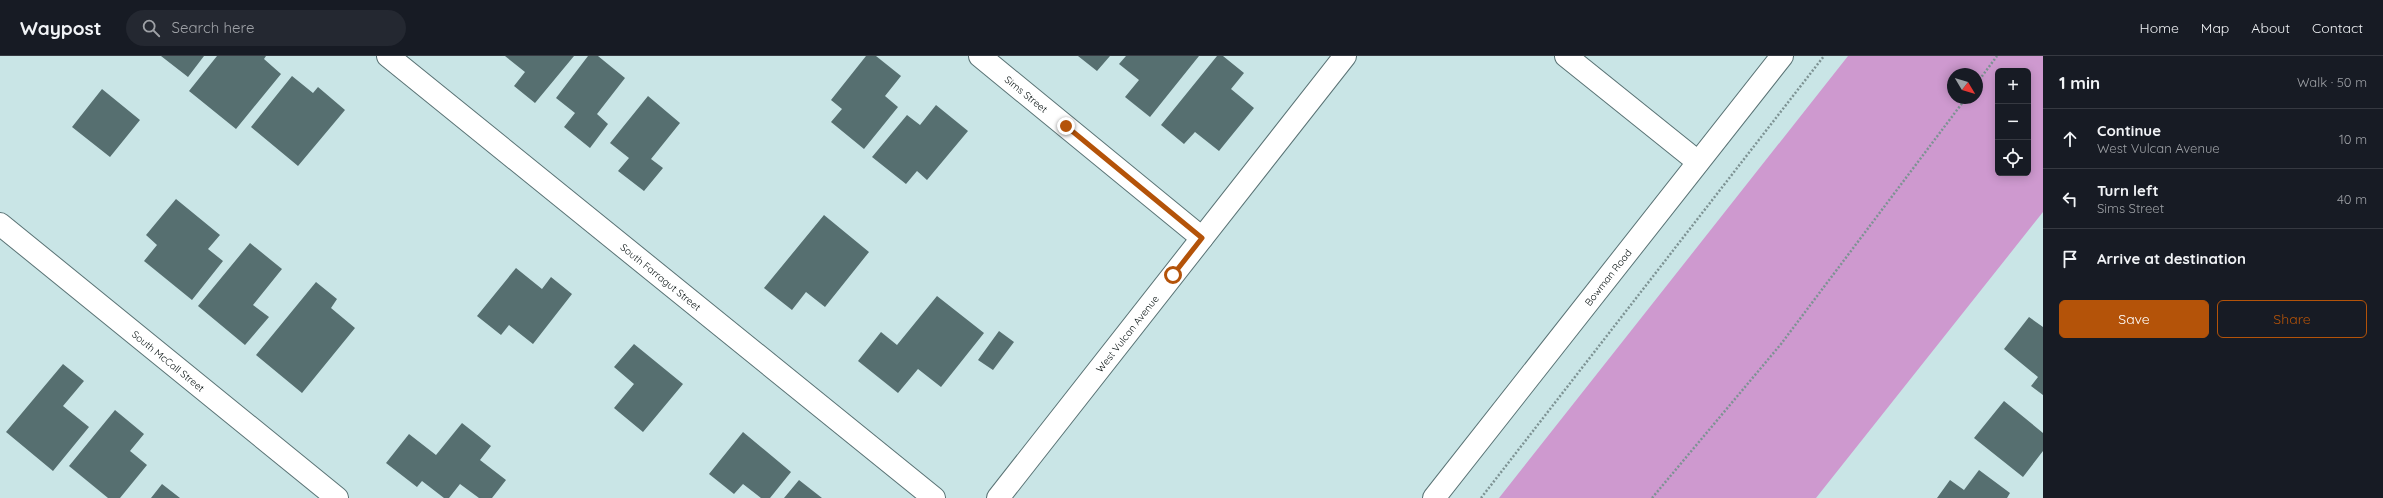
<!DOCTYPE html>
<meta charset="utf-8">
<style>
body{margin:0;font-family:Quicksand,sans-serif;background:#242831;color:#f1f3f6}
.controls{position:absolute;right:12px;top:12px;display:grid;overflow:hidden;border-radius:6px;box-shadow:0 2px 10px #0003}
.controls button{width:36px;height:36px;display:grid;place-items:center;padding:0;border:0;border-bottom:1px solid #363941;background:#171b24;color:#f1f3f6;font:20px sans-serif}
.compass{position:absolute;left:1947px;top:12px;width:36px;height:36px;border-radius:50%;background:#171b24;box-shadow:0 2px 10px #0003;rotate:128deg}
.stop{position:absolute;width:12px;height:12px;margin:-9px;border:3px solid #b45309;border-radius:50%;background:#fff}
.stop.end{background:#b45309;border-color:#fff;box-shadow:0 1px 4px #0008}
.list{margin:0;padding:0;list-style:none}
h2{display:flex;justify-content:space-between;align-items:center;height:52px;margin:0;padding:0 16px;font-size:17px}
h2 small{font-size:13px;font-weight:400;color:#9ea1a6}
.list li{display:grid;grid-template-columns:26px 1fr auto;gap:12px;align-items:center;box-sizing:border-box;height:60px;padding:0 16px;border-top:1px solid #363941}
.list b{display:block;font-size:15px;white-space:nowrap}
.list p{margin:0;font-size:13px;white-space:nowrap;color:#9ea1a6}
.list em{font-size:13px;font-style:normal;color:#9ea1a6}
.actions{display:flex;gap:8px;padding:12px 16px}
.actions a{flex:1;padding:9px 0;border:1px solid #b45309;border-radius:6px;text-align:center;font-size:14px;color:#b45309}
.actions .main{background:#b45309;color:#fff}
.icon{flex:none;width:22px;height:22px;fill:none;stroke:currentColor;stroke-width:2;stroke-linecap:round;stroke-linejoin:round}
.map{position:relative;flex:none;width:2043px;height:442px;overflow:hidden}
header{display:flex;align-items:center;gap:24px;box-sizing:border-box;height:56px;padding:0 20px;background:#171b24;border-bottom:1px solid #363941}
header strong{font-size:19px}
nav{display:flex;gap:22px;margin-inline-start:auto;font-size:14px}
.search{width:280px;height:36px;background:#242831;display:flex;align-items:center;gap:10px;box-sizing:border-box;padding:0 14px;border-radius:22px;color:#9ea1a6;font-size:15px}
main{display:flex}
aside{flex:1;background:#171b24}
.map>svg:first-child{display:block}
.green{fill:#ce99cf;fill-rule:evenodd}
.building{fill:#566f70}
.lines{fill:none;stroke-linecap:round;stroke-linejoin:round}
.street-casing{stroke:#5a7375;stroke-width:24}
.secondary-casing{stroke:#5a7375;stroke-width:24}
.path{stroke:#7d9293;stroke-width:2.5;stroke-dasharray:2 2;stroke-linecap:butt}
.street{stroke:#fff;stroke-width:22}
.secondary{stroke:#fff;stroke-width:22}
.route{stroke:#b45309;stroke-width:5}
.labels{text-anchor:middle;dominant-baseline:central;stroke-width:4;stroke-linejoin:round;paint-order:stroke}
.street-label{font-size:10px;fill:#091313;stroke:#c9e5e6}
</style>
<header>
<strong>Waypost</strong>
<div class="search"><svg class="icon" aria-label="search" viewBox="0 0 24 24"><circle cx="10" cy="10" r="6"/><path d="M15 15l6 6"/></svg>Search here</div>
<nav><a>Home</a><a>Map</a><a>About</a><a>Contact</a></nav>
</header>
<main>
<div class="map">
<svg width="2043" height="442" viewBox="0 0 2043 442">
<rect width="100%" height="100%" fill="#c9e5e6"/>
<path class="green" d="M 1848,0 L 2043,0 L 2043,156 L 1816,442 L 1499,442 ZM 1998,15 L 2028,15 L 2028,117 L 1998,117 ZM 1953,18 L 1977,18 L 1977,42 L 1953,42 Z"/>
<path class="building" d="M 161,0 L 204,0 L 188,21 Z
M 217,0 L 266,0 L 264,3 L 281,18 L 236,73 L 189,35 Z
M 505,0 L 574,0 L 535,47 L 514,30 L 525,16 Z
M 588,0 L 598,0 L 625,22 L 597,58 L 608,68 L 590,92 L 564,71 L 575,57 L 556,42 Z
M 866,0 L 876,0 L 901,20 L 885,40 L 898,51 L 864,93 L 831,66 L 842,53 L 831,44 Z
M 1078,0 L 1110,0 L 1097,15 Z
M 1126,0 L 1199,0 L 1150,61 L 1125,41 L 1139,24 L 1119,8 Z
M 1217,0 L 1223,0 L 1244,17 L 1231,33 L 1254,52 L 1219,95 L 1195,76 L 1184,88 L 1161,69 Z
M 292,20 L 313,37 L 318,31 L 345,54 L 298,110 L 251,71 Z
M 102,33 L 140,64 L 110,101 L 72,71 Z
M 648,40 L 680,67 L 651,103 L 663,112 L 644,135 L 618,115 L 629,102 L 610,87 Z
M 936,49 L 968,75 L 927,124 L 917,115 L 906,128 L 872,101 L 907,59 L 920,69 Z
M 176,143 L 220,179 L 208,193 L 223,205 L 192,244 L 144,205 L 157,189 L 146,179 Z
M 824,159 L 869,196 L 825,251 L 806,236 L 792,254 L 764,232 Z
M 250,187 L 282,213 L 253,249 L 269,261 L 245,289 L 198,250 Z
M 516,212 L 542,233 L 551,221 L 572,238 L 533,288 L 509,269 L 501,279 L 477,260 Z
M 316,226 L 337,243 L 331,252 L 355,272 L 302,337 L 256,299 Z
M 937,240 L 984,277 L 941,331 L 918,313 L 898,337 L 858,305 L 881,276 L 897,289 Z
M 2029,261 L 2043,271 L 2043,339 L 2031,330 L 2038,321 L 2004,293 Z
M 999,275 L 1014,286 L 993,314 L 978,304 Z
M 634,288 L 683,328 L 643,376 L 614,352 L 634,328 L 614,311 Z
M 63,308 L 84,325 L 63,350 L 89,371 L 53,415 L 6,376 Z
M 2004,345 L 2043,377 L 2043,395 L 2023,421 L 1974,382 Z
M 115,354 L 144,378 L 130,395 L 147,409 L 120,442 L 108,442 L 69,410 Z
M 462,367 L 491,390 L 480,404 L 506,424 L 492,442 L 479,442 L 460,428 L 449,442 L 444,442 L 422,425 L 417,431 L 386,407 L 409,378 L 436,399 Z
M 743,376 L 791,416 L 770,442 L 761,442 L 743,428 L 734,438 L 709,418 Z
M 1979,414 L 2010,437 L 2007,442 L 1937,442 L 1950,424 L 1964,434 Z
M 799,424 L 822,442 L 784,442 Z
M 162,428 L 180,442 L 151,442 Z"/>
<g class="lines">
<defs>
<g id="street">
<path id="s1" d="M 388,0 L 934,442"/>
<path id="s2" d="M 980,0 L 1202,182"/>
<path d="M 1566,0 L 1698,106"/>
<path id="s3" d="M 0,168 L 337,442"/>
<path id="s4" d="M 998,442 L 1345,0"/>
</g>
<g id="secondary">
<path id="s5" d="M 1434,442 L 1782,0"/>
</g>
</defs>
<use href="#street" class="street-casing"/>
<use href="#secondary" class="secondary-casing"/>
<path class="path" d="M 1977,27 L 1997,0
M 1481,442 L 1824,0
M 1652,442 L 1781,288 L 1966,42"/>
<use href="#street" class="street"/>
<use href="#secondary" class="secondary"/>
</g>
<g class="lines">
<path class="route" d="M 1066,70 L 1202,182 L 1173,219"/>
</g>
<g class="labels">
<g class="street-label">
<text stroke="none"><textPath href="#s2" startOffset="60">Sims Street</textPath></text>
<text stroke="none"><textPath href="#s1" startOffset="351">South Farragut Street</textPath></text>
<text stroke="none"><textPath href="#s5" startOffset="281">Bowman Road</textPath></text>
<text stroke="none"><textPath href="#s4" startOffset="209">West Vulcan Avenue</textPath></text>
<text stroke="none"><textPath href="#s3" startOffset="217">South McCall Street</textPath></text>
</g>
</g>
</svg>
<div class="controls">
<button>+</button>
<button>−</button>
<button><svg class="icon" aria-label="locate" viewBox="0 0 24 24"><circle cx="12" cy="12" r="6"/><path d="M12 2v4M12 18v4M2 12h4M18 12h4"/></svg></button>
</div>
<svg class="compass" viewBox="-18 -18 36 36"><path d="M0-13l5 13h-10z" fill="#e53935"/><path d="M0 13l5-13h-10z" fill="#9ea1a6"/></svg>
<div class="stop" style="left:1173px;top:219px"></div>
<div class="stop end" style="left:1066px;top:70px"></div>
</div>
<aside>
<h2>1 min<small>Walk · 50 m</small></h2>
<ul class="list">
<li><svg class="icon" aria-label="ahead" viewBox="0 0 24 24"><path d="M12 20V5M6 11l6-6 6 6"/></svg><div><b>Continue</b><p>West Vulcan Avenue</p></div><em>10 m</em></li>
<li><svg class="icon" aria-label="left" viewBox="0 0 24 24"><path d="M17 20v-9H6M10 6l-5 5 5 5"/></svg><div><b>Turn left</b><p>Sims Street</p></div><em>40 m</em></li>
<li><svg class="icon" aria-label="arrive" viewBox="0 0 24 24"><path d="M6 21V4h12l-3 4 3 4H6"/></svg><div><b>Arrive at destination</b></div></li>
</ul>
<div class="actions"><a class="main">Save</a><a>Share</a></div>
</aside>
</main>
